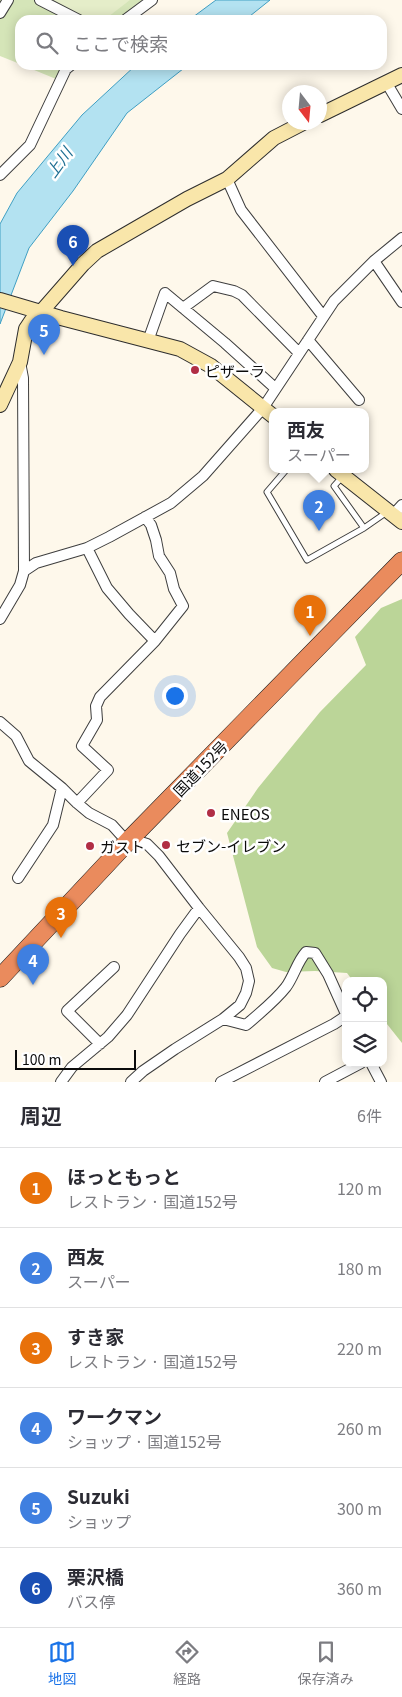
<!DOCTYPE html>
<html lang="ja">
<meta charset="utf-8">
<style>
body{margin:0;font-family:Georgia,"Noto Sans JP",serif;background:#f7f7f7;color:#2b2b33}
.controls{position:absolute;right:15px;bottom:15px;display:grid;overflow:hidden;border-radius:10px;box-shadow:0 2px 12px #0003}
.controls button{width:45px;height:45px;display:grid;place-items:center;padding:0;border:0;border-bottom:1px solid #e1e1e2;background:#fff;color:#2b2b33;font:25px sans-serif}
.compass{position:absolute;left:282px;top:85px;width:45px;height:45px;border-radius:50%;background:#fff;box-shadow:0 2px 12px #0003;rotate:164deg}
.scale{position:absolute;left:15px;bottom:12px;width:121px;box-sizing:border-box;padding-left:5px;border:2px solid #0b0b0b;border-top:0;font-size:14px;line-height:18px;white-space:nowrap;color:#0b0b0b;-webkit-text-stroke:4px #fff;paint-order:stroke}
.you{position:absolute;left:174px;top:695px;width:18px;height:18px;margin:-12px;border:4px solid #fff;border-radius:50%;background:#1a73e8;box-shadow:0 0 0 8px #1a73e833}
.badge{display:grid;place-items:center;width:32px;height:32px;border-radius:50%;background:#1a73e8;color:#fff;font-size:16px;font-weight:700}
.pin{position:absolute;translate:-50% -41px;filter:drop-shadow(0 1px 2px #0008)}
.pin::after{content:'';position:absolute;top:26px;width:18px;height:15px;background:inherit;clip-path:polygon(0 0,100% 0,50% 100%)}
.popup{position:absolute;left:269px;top:408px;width:100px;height:65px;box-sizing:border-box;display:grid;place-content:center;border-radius:10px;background:#fff;filter:drop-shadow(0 1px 4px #0005);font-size:16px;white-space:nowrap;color:#7c7c81}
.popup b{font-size:19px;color:#2b2b33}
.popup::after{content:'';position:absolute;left:50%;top:100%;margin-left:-10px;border:10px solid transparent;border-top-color:#fff}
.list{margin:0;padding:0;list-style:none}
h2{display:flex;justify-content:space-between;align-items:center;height:65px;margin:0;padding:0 20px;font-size:21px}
h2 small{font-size:16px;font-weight:400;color:#7c7c81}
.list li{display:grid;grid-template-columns:32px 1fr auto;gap:15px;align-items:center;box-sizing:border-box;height:80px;padding:0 20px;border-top:1px solid #e1e1e2}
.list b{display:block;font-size:19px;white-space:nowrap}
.list p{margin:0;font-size:16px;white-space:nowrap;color:#7c7c81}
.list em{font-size:16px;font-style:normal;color:#7c7c81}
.icon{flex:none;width:28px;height:28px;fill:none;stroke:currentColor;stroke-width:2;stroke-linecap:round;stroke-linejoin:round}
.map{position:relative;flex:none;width:402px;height:1082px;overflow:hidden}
.search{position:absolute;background:#fff;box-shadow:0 2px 12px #0003;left:15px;right:15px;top:15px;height:55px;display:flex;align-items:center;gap:12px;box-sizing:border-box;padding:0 18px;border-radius:15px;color:#7c7c81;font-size:19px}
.sheet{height:545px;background:#fff}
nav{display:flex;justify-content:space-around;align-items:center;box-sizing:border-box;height:70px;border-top:1px solid #e1e1e2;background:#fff;font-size:14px;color:#7c7c81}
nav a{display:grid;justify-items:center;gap:2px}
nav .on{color:#1a73e8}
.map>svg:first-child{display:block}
.green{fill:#d5e5b8}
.forest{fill:#bbd598}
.pitch{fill:#e5edc9}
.water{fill:#b3e2f1;stroke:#409fc3}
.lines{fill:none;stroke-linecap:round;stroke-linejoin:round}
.lane-casing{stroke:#3e3e3e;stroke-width:7}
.street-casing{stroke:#3e3e3e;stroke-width:12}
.secondary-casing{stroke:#2d2d2d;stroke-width:16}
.highway-casing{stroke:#1c1c1c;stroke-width:19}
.lane{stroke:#fff;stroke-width:5}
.street{stroke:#fff;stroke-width:10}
.secondary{stroke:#f9e6aa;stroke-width:14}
.highway{stroke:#ea8b5d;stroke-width:18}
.poi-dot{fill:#b12e45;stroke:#fff;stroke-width:2}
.labels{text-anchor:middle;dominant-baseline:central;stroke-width:5;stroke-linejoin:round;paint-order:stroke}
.poi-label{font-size:15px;fill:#0b0b0b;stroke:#fff;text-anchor:start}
.street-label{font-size:15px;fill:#0b0b0b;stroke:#fff}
.water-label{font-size:16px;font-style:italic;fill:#1e6f93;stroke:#fff}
</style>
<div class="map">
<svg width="402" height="1082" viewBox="0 0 402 1082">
<rect width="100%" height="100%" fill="#fef8eb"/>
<path class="green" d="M 0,0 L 142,0 L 117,20 L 20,20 L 20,64 L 0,56 Z
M 22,65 L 63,65 L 56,79 Z"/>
<path class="forest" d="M 402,599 L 402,1043 L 383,1019 L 383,981 L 353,981 L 347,973 L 315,971 L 286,972 L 272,968 L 257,947 L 227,833 L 258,788 L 320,712 L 366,665 L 355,637 L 381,608 Z"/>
<path class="pitch" d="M 49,0 L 130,0 L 104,20 L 86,20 Z"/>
<path class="water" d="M 216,0 L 270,0 L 245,20 L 189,20 Z
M 136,65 L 188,65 L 127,113 L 73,191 L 29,248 L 0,324 L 0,224 L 17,193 L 82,115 Z"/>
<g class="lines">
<defs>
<path id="lane" d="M 286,470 L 267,492 L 307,560 L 364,528
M 343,476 L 334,486 L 364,528 L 387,512"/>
<path id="street" d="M 40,0 L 79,20
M 0,13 L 8,0
M 125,20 L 152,0
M 386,82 L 402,109
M 0,175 L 30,145 L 66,69 L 71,65
M 227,179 L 241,210 L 323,316
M 374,261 L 402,302
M 183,308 L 213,286 L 234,291 L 242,295 L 299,353
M 308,340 L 359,400
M 148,341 L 165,293 L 225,343 L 275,388
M 393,515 L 402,505
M 87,548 L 107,588 L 129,614 L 155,641
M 24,571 L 36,563 L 87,548 L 109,537 L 171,503 L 203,476 L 263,408 L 334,301 L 374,261 L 402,238
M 0,619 L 20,585 L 24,571 L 23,378 L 20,362
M 0,722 L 16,736 L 29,761 L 62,788 L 77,803 L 89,813 L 112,825 L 122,836 L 147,844 L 159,856 L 199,908 L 239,957 L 246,968 L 249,981 L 246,993 L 240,1005 L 223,1019 L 175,1049 L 143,1071 L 131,1082
M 77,803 L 108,770 L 82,746 L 97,720 L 96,706 L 100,697 L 155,641 L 183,606 L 174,589 L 170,573 L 159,556 L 156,540 L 151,525 L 145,517
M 18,878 L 53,825 L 62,788
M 223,1019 L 246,1025 C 260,1013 275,1001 286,987 C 294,976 297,962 306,952 L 315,953 L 328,974 L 346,1014
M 100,1044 L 67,1011 L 114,967
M 371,1063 L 381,1082
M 61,1082 L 72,1067 L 108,1037 L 127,1015 L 180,934 L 199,908
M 221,1082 L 334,1024 L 346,1016
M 325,1082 L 361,1063"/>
<path id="secondary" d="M 320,115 L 402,75
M 0,300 L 61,318 L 180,349 L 211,366 L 273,416
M 0,405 L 20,362 L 26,329 L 32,320 L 41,312 L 83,264 L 97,251 L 187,199 L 227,179 L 274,138 L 305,122
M 336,470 L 402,522"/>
<path id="highway" d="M 0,978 L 131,838 L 402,561"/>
</defs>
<use href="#lane" class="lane-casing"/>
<use href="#street" class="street-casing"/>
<use href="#secondary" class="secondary-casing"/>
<use href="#highway" class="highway-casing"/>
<use href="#lane" class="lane"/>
<use href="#street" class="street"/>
<use href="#secondary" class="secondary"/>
<use href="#highway" class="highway"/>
</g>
<g class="poi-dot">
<circle cx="195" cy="370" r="5"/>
<circle cx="211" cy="813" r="5"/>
<circle cx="166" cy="845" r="5"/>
<circle cx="90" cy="846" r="5"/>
</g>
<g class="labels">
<g class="poi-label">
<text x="205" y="370">ピザーラ</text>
<text x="221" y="813">ENEOS</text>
<text x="176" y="845">セブン-イレブン</text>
<text x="100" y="846">ガスト</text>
</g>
<g class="street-label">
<text transform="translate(200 768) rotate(-46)">国道152号</text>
</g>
<g class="water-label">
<text transform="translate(58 162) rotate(-54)">上川</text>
</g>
</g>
</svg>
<div class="controls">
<button><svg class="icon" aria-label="locate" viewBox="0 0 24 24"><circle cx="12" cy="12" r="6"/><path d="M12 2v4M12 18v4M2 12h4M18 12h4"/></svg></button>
<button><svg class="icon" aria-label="layers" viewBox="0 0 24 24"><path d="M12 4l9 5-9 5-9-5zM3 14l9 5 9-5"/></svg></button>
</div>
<svg class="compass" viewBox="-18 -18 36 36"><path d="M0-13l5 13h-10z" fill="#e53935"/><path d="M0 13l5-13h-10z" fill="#7c7c81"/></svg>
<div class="scale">100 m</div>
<div class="you"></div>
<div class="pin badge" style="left:310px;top:636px;background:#e8710a">1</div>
<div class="pin badge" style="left:319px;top:531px;background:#3f7fe0">2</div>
<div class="popup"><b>西友</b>スーパー</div>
<div class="pin badge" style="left:61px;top:938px;background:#e8710a">3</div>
<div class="pin badge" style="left:33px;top:985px;background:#3f7fe0">4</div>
<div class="pin badge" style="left:44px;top:355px;background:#3f7fe0">5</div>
<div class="pin badge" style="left:73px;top:266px;background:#1a4fb4">6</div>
<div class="search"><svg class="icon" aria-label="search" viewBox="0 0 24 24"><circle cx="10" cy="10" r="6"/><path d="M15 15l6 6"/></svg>ここで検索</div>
</div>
<section class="sheet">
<h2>周辺<small>6件</small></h2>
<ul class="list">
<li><span class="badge" style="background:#e8710a">1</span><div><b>ほっともっと</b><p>レストラン · 国道152号</p></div><em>120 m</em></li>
<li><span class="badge" style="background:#3f7fe0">2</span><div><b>西友</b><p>スーパー</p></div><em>180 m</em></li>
<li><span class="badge" style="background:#e8710a">3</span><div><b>すき家</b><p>レストラン · 国道152号</p></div><em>220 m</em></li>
<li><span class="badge" style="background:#3f7fe0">4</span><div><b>ワークマン</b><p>ショップ · 国道152号</p></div><em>260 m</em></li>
<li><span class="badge" style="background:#3f7fe0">5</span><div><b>Suzuki</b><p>ショップ</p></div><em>300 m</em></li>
<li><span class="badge" style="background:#1a4fb4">6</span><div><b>栗沢橋</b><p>バス停</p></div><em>360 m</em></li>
</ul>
</section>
<nav>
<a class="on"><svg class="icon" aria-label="map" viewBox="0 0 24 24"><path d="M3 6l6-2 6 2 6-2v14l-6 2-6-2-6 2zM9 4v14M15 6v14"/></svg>地図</a>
<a><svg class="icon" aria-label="directions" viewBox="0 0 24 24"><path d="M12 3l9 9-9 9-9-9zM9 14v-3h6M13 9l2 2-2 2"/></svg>経路</a>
<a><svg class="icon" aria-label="saved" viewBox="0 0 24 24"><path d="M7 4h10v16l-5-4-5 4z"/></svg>保存済み</a>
</nav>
